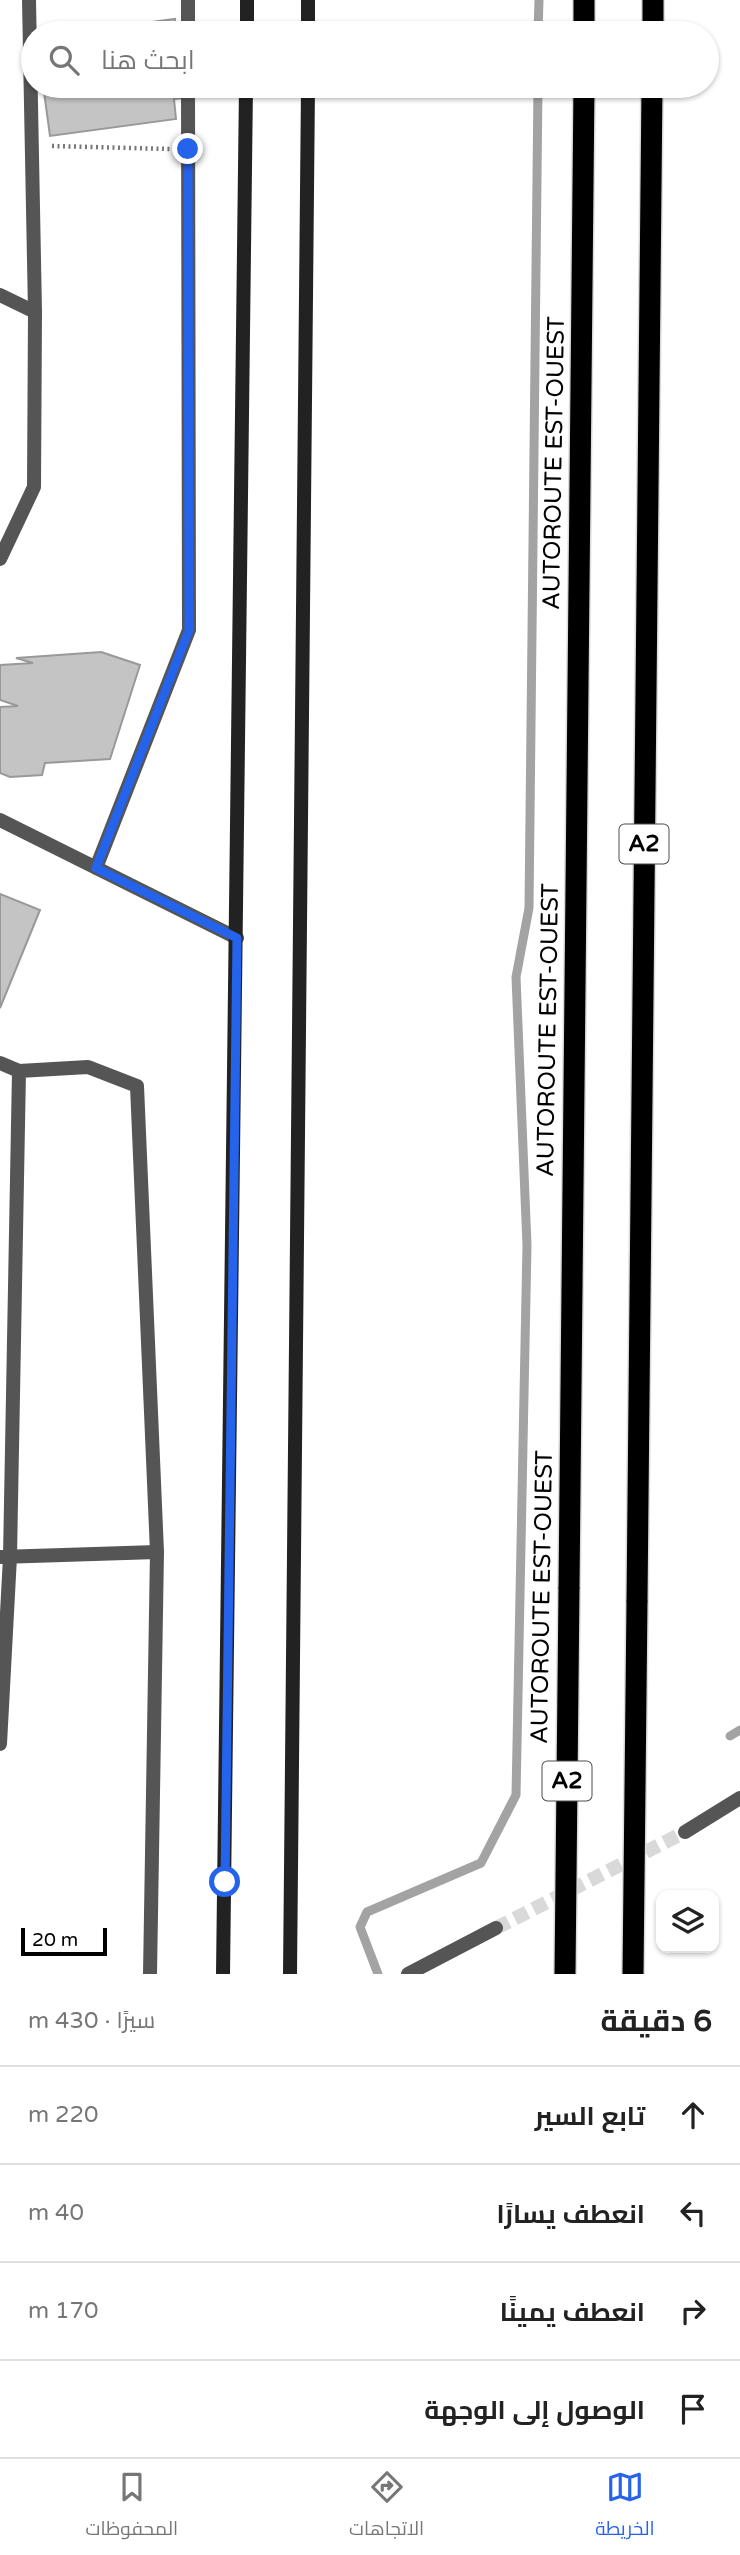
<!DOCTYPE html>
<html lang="ar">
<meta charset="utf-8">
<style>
body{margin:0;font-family:"Varela Round",Cairo,sans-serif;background:#f6f6f6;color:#222;direction:rtl}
.controls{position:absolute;right:21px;bottom:21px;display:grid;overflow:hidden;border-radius:14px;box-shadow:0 2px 5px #0004}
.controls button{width:63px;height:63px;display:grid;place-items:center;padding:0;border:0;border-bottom:2px solid #e0e0e0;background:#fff;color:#222;font:35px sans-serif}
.scale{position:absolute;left:21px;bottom:18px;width:86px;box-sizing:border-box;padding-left:7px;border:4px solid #000;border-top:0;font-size:19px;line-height:24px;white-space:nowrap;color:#000;-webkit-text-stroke:5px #fff;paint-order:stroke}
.stop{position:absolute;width:21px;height:21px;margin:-16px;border:5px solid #2563eb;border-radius:50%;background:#fff}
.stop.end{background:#2563eb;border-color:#fff;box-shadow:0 2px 7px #0008}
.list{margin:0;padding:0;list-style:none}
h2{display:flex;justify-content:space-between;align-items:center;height:91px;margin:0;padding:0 28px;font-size:30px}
h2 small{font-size:23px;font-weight:400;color:#767676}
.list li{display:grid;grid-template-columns:46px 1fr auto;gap:21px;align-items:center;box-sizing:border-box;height:98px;padding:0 28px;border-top:2px solid #e0e0e0}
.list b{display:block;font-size:26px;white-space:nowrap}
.list em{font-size:23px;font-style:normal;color:#767676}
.icon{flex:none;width:38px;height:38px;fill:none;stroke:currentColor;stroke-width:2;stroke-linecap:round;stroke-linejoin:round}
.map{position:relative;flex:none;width:740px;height:1974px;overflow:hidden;direction:ltr}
.search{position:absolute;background:#fff;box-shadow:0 2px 5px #0004;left:21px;right:21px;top:21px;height:77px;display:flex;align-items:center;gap:18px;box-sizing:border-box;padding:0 24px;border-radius:38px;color:#767676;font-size:26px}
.sheet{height:483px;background:#fff}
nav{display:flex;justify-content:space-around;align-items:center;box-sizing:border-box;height:98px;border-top:2px solid #e0e0e0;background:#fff;font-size:19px;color:#767676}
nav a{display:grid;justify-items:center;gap:4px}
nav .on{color:#2563eb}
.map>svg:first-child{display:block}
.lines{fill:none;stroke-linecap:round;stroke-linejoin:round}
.stream{stroke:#a3a3a3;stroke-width:9}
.building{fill:#c4c4c4;stroke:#999;stroke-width:2}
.tertiary-tunnel{stroke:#d9d9d9;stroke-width:14;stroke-dasharray:14 7;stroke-linecap:butt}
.motorway-casing{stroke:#dbdbdb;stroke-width:24}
.path{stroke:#777;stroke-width:4.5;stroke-dasharray:2 3.5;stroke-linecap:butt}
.minor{stroke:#555;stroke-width:14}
.tertiary{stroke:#555;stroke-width:14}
.secondary{stroke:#222;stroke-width:14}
.motorway{stroke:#000;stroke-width:21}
.motorway-bridge-casing{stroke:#dbdbdb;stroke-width:24;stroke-linecap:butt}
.motorway-bridge{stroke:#000;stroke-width:21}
.route{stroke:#2563eb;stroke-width:9}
.labels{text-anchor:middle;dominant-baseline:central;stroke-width:7;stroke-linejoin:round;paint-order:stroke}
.shield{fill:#fff;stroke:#4c4c4c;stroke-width:2}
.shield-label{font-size:23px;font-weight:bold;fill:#000}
.street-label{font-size:24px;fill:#000;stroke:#fff}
</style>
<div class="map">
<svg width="740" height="1974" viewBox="0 0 740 1974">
<rect width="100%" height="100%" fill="#fff"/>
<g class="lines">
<path class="stream" d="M 538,33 L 539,0
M 730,1736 L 740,1730
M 378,1974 L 360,1927 L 367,1912 L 481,1863 L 516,1795 L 527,1245 L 516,977 L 529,908 L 538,86"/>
</g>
<path class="building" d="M 175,19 L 176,33 L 69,33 Z
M 64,86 L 183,86 L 185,98 L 174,99 L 176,119 L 50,136 L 44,92 L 65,89 Z
M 101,652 L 140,665 L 110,759 L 45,763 L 42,775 L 10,777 L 0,773 L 0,707 L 18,706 L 0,700 L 0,665 L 33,663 L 16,658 Z
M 0,894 L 40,910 L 0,1008 Z"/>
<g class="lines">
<path class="tertiary-tunnel" d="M 496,1928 L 685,1832"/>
<defs>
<path id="motorway" d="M 584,33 L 584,0
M 653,33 L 653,0
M 569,1589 L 584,86
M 637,1602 L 652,86"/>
</defs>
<use href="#motorway" class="motorway-casing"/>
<path class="path" d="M 52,146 L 170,149"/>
<path class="minor" d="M 188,0 L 188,33
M 0,295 L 35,312
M 0,559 L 34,487 L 35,312 L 29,0
M 0,820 L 237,938
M 96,868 L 189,630 L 188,86
M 0,1063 L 19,1071 L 10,1557 L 0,1744
M 19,1071 L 88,1067 L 137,1086 L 157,1552 L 150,1974
M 0,1557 L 157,1552"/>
<path class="tertiary" d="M 685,1832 L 740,1798
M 408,1974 L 496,1928"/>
<path class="secondary" d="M 247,33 L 247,0
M 308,33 L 308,0
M 223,1974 L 246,86
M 290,1974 L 308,86"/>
<use href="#motorway" class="motorway"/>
<defs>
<path id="motorway-bridge" d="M 565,1974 L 569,1589
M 633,1974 L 637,1602"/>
</defs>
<use href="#motorway-bridge" class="motorway-bridge-casing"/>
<use href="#motorway-bridge" class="motorway-bridge"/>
</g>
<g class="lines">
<path class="route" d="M 188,149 L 189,630 L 96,868 L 237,938 L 225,1882"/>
</g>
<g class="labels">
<g class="shield">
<rect x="619.5" y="824.5" width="49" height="39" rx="5"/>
<rect x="542.5" y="1761.5" width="49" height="39" rx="5"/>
</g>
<g class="shield-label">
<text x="644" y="844">A2</text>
<text x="567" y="1781">A2</text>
</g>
<g class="street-label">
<text transform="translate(554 463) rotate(-89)">AUTOROUTE EST-OUEST</text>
<text transform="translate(548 1030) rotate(-89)">AUTOROUTE EST-OUEST</text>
<text transform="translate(542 1597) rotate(-89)">AUTOROUTE EST-OUEST</text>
</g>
</g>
</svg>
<div class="controls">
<button><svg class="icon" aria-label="layers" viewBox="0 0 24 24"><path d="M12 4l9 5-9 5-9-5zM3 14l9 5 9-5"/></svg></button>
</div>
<div class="scale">20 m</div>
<div class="stop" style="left:225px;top:1882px"></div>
<div class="stop end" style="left:188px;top:149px"></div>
<div class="search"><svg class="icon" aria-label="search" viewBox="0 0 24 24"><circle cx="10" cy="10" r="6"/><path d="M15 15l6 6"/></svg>ابحث هنا</div>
</div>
<section class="sheet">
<h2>6 دقيقة<small>سيرًا · 430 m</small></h2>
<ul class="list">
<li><svg class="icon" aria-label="ahead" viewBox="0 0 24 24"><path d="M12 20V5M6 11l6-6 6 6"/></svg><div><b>تابع السير</b></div><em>220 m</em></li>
<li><svg class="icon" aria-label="left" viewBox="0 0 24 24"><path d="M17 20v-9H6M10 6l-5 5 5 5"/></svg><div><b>انعطف يسارًا</b></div><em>40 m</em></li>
<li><svg class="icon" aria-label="right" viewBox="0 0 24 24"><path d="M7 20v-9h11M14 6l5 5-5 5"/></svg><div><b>انعطف يمينًا</b></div><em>170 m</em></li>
<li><svg class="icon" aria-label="arrive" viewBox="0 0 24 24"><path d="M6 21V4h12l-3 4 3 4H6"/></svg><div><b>الوصول إلى الوجهة</b></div></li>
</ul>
</section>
<nav>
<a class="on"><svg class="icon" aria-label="map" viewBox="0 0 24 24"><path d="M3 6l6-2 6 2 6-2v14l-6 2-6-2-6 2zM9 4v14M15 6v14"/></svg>الخريطة</a>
<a><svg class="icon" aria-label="directions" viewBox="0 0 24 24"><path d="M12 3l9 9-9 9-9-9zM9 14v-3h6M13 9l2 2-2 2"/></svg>الاتجاهات</a>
<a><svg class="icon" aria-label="saved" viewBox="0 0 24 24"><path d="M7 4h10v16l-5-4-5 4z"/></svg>المحفوظات</a>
</nav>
